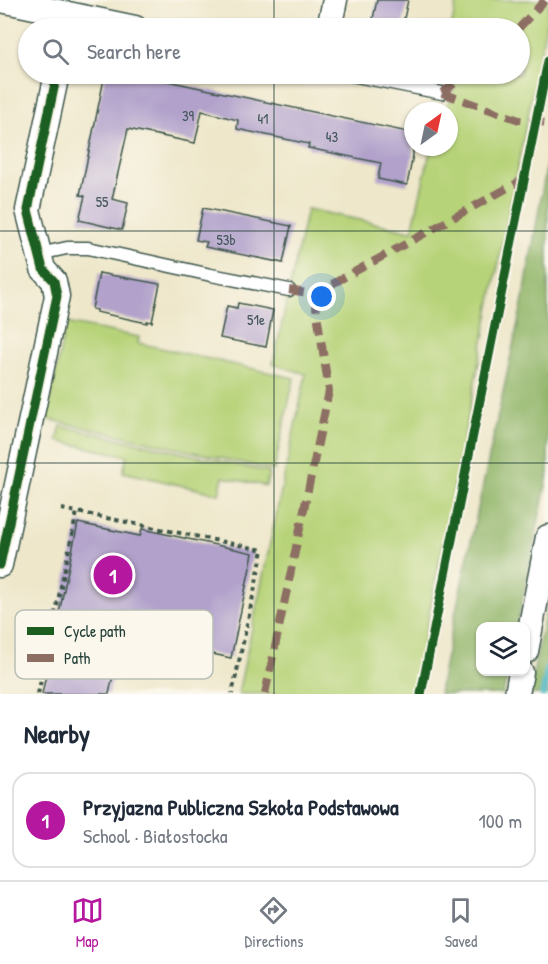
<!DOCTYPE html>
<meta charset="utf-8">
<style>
body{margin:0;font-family:"Patrick Hand",sans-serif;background:#f2f2f3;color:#1f2937}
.controls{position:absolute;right:18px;bottom:18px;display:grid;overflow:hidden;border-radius:12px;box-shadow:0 2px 4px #0004}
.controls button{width:54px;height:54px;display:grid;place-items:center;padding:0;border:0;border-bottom:2px solid #e0e1e3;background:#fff;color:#1f2937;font:30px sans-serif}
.compass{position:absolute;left:404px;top:102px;width:54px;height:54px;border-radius:50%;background:#fff;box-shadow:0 2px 4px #0004;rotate:33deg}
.you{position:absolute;left:322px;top:297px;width:21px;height:21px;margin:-15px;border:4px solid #fff;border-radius:50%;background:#1a73e8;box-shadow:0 0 0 9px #1a73e833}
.badge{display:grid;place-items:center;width:39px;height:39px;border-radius:50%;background:#b5179e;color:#fff;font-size:20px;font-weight:700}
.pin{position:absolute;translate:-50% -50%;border:3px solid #fff;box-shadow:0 2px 6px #0006}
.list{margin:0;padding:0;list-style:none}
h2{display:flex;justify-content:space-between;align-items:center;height:78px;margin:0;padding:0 24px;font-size:26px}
h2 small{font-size:20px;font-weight:400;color:#747a83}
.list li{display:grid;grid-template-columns:39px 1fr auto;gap:18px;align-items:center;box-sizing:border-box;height:96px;margin:0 12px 12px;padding:0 12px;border:2px solid #e0e1e3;border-radius:18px}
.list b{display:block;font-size:22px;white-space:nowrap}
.list p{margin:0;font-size:20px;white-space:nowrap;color:#747a83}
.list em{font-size:20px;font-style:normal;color:#747a83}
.icon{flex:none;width:33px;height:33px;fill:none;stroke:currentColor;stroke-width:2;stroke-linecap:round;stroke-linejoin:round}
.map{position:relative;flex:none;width:548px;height:694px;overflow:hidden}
.search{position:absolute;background:#fff;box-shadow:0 2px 4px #0004;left:18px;right:18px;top:18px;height:66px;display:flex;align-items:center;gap:15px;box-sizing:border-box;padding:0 21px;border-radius:33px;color:#747a83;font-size:22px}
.sheet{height:186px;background:#fff}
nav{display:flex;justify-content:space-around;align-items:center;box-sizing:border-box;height:84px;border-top:2px solid #e0e1e3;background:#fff;font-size:16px;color:#747a83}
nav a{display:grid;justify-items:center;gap:3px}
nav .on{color:#b5179e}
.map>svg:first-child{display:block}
.green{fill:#b7d379;stroke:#6b8856;stroke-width:1.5}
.forest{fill:#91b569;stroke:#58794e;stroke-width:1.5}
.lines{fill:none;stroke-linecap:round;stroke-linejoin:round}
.stream{stroke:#46b5c1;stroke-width:7}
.building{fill:#b1a1cb}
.service-casing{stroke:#3e564a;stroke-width:15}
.minor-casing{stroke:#3e564a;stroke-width:27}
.path{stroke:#3e564a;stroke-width:4;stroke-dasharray:4.5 4.5;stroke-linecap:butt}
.service{stroke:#fff;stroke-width:12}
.minor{stroke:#fff;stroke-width:24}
.quiet{stroke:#8d6e63;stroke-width:8;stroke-dasharray:15 8;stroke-linecap:butt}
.cycleway-casing{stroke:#fbf7ec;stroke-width:13}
.cycleway{stroke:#1b5e20;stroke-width:9}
.grid{fill:none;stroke:#1f3d34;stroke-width:1.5;stroke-opacity:0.55}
.labels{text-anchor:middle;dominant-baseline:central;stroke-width:6;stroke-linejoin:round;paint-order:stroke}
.number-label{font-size:15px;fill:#44565a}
.key{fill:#fbf7ec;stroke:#b9bfb5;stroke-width:1.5}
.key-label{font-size:16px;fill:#1f3d34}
</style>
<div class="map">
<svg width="548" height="694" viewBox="0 0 548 694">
<rect width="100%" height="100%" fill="#fbf7ec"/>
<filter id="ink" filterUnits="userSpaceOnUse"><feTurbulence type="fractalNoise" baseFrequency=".0167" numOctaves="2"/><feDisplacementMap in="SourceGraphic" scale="12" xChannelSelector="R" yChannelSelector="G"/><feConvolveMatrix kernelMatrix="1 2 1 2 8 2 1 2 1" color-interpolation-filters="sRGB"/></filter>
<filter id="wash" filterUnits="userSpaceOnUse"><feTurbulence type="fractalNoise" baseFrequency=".008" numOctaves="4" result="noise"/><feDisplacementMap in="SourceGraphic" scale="24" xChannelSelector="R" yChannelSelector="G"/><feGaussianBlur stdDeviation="1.35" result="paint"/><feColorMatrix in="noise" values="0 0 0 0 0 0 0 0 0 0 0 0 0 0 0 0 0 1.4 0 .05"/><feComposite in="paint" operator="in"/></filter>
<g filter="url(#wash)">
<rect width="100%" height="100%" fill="#eee7ca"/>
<path class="green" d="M 457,0 L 548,0 L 548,14 L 413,694 L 238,694 L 306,374 L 273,364 L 307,209 L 412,231 L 431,147 L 449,147 L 449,111 L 438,111 C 451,106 451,97 455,85 L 442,78 L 442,74 L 520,74 L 520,28 L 451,28 Z
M 66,323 L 139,337 L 138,343 L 294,378 L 274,470 L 46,419 Z
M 61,426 L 269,472 L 266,486 L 223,477 L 219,494 L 123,472 L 127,456 L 57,441 Z"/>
<path class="forest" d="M 548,157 L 548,475 L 517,626 L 480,626 L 480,672 L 508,672 L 503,694 L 439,694 L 442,675 L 524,295 Z
M 548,598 L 548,694 L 529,694 Z"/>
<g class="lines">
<path class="stream" d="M 543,694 L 548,667"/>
</g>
<g id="blocks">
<path class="building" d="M 377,0 L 408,0 L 402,28 L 371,28 Z
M 105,74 L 134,74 L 413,133 L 413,155 L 407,185 L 378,179 L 381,163 L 308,148 L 309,144 L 237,129 L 238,120 L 202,111 L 195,143 L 128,129 L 112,199 L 128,203 L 122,230 L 79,220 L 85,196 L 80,195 Z
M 203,208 L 291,226 L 283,263 L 205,247 L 207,242 L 196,240 Z
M 99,273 L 160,284 L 152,322 L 147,321 L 147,323 L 96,312 L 97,310 L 92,309 Z
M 238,303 L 273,310 L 266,347 L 220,338 L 227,306 L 237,308 Z
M 78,523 L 140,536 L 142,529 L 253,553 L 231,658 L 122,634 L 109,694 L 42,694 Z"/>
</g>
</g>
<g filter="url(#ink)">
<use href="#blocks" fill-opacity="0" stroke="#3e564a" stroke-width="1.5"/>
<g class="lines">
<defs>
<path id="service" d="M 346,74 L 442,93
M 39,254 L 67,248 L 88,248 L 211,275 L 289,290"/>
<path id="minor" d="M 1,0 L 135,28
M 329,28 L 335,0
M 0,565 L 57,296 L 54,281 L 43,269 L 28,210 L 57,74
M 526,651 L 548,537
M 517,694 L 521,672"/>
</defs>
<use href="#service" class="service-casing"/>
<use href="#minor" class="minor-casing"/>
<path class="path" d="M 61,509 L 77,512
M 38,694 L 77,512 L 263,550 L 232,694"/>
<use href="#service" class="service"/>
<use href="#minor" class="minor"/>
<path class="quiet" d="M 519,28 L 545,0
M 442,93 L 519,120 L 548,123
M 442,93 L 467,74
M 289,290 L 314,294 L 524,179
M 265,694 L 329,391 L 314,294"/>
<defs>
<path id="cycleway" d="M 0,565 L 57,296 L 54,281 L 43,269 L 28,210 L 57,74
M 421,694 L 548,61"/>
</defs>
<use href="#cycleway" class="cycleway-casing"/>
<use href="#cycleway" class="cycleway"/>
</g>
</g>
<path class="grid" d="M 274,0 L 274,28M 274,74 L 274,694M 0,231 L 548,231M 0,463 L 548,463"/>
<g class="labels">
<g class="number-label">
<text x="188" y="115">39</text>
<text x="263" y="118">41</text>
<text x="332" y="136">43</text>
<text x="102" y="201">55</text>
<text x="226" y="239">53b</text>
<text x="256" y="319">51e</text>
</g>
</g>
<rect x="15" y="610" width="198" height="69" rx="9" class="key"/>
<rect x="27" y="627" width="27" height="8" fill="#1b5e20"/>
<rect x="27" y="654" width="27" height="8" fill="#8d6e63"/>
<g class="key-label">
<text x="64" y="637">Cycle path</text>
<text x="64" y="664">Path</text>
</g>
</svg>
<div class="controls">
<button><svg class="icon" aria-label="layers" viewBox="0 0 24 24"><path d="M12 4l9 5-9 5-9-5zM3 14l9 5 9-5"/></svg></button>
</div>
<svg class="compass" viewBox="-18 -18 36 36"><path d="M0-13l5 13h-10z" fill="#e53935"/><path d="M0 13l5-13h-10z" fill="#747a83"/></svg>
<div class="you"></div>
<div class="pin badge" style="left:113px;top:575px">1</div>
<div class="search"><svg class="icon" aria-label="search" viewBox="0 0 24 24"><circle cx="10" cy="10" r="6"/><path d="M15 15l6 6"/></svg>Search here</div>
</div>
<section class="sheet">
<h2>Nearby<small></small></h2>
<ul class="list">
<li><span class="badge">1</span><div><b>Przyjazna Publiczna Szkoła Podstawowa</b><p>School · Białostocka</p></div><em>100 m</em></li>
</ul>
</section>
<nav>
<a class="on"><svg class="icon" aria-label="map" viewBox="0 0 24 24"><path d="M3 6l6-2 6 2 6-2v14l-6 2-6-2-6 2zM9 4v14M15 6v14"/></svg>Map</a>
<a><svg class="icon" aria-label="directions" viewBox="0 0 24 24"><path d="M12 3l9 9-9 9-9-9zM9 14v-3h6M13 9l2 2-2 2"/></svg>Directions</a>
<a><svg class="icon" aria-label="saved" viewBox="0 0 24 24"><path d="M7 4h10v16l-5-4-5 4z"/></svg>Saved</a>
</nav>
